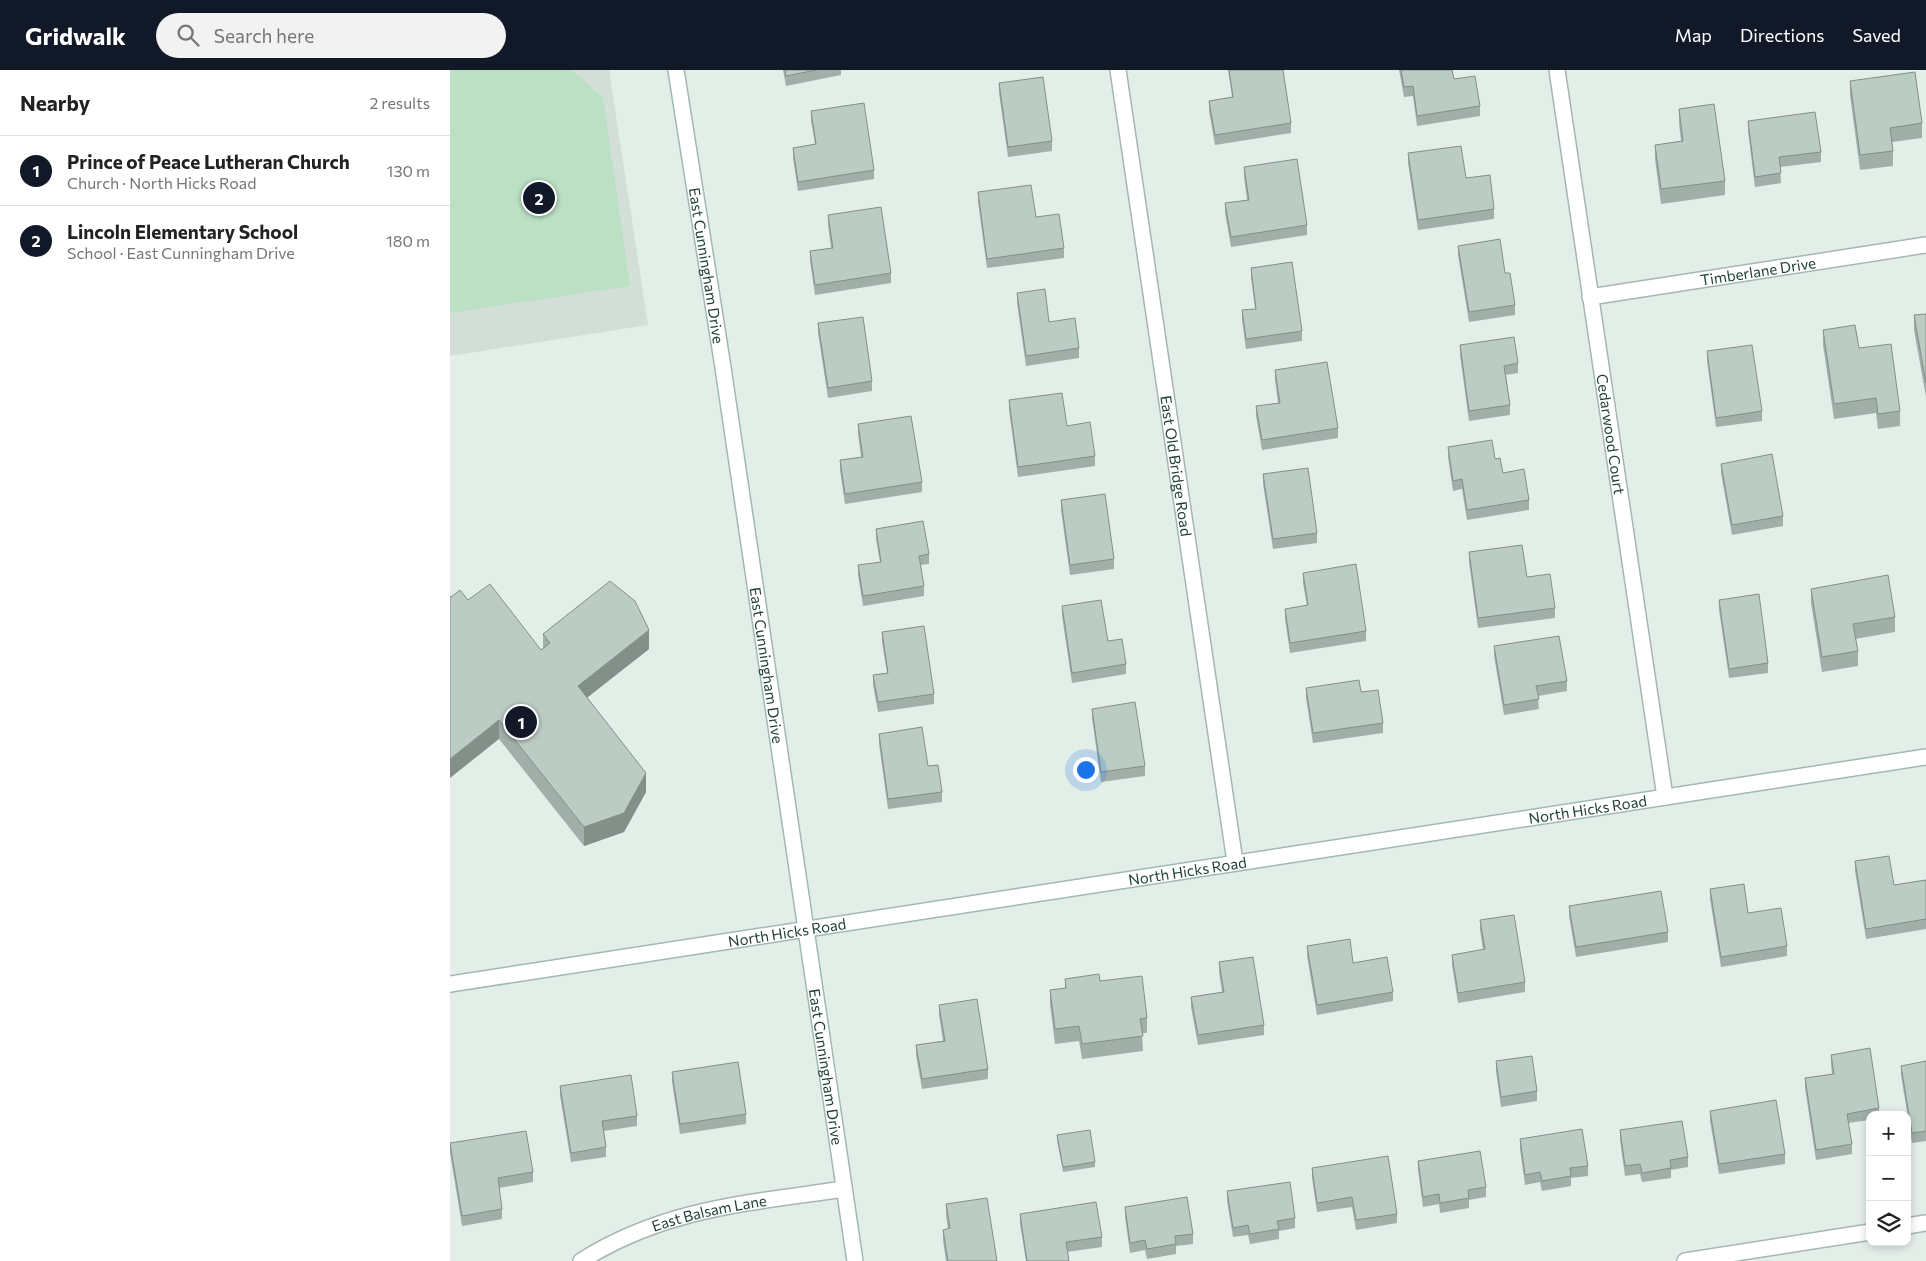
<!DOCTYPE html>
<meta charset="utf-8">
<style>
body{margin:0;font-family:Commissioner,sans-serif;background:#f2f2f2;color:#222}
.controls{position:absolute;right:15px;bottom:15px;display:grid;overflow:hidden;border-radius:10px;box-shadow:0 2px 8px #0003}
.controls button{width:45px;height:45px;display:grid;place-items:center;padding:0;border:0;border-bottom:1px solid #e0e0e0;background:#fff;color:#222;font:25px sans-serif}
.you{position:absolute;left:635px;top:699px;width:18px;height:18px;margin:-12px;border:4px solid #fff;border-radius:50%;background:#1a73e8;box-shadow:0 0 0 8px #1a73e833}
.badge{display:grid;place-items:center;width:32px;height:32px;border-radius:50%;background:#111827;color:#fff;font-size:16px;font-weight:700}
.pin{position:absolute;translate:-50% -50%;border:2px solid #fff;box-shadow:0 1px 5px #0006}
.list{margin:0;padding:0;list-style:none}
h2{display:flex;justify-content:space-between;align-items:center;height:65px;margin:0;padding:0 20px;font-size:21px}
h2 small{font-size:16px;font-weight:400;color:#767676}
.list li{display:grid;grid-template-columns:32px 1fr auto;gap:15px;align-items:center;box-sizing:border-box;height:70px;padding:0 20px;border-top:1px solid #e0e0e0}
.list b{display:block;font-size:19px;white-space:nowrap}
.list p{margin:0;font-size:16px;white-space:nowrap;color:#767676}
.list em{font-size:16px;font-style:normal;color:#767676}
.icon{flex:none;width:28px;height:28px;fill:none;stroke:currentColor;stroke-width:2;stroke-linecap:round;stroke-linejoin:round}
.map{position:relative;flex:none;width:1476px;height:1191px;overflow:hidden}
header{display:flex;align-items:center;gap:30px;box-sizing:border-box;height:70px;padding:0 25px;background:#111827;color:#fff}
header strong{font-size:24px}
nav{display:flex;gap:28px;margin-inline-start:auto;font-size:18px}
.search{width:350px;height:45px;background:#f2f2f2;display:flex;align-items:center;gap:12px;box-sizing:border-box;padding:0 18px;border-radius:28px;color:#767676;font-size:19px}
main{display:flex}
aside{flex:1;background:#fff}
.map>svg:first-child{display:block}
.built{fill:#d2ded7}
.garden{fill:#bbe0c3}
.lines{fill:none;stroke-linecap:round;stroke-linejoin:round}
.street-casing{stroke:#a6b7b0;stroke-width:18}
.secondary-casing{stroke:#a1bab0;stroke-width:18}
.street{stroke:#fff;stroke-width:15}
.secondary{stroke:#fff;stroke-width:15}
.wall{fill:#a1afa9}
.shaded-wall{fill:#838f89}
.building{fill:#bbccc4;stroke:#838f89}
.labels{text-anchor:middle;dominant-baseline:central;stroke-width:5;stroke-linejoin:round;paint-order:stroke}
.street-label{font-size:15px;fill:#224136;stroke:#f4faf7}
</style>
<header>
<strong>Gridwalk</strong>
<div class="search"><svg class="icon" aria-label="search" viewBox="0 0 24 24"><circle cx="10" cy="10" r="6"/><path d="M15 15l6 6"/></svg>Search here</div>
<nav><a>Map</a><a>Directions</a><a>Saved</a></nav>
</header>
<main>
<aside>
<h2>Nearby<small>2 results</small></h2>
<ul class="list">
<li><span class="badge">1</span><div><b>Prince of Peace Lutheran Church</b><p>Church · North Hicks Road</p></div><em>130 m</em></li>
<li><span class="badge">2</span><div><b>Lincoln Elementary School</b><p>School · East Cunningham Drive</p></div><em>180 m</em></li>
</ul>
</aside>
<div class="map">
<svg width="1476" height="1191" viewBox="0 0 1476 1191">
<rect width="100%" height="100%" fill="#e4eee9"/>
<path class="built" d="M 0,0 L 159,0 L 198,255 L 0,286 Z"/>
<path class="garden" d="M 0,0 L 122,0 L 153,28 L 180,216 L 0,243 Z"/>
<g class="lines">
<defs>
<g id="street">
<path id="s1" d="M 668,0 L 785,792"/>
<path id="s2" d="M 1107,0 L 1215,727"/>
<path id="s3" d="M 1140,227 L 1476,175"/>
<path d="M 1457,1156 L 1476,1153"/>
<path id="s4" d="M 131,1191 C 215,1138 299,1133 394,1119"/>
<path d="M 1235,1191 L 1420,1162"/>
</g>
<g id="secondary">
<path id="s5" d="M 226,0 L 272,291 L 405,1191"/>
<path id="s6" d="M 0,914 L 1476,687"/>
</g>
</defs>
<use href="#street" class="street-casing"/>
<use href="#secondary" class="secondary-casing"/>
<use href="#street" class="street"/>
<use href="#secondary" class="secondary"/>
</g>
<path class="wall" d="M 333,0 L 391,0 L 391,5 L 336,16 Z
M 778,0 L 833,0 L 841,53 L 841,63 L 765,75 L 759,41 L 759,31 L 782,27 Z
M 949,0 L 1002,0 L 1004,9 L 1030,36 L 1030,46 L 967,56 L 963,26 L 954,27 Z
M 1400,11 L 1472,53 L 1472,68 L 1442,72 L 1443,81 L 1443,96 L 1410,100 L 1400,25 Z
M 549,13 L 602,71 L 602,81 L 558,87 L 549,23 Z
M 1229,39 L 1275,111 L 1275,125 L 1211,134 L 1205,89 L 1205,75 L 1231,71 L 1229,53 Z
M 361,41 L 424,100 L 424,109 L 348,121 L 343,88 L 343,78 L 365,74 L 361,51 Z
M 1298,51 L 1371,82 L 1371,92 L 1330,97 L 1331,113 L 1305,117 L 1298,61 Z
M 958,83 L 1016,108 L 1044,139 L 1044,149 L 968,160 L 958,93 Z
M 794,97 L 857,155 L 857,165 L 781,177 L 775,143 L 775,133 L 797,130 L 794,107 Z
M 528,122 L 586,147 L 614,178 L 614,188 L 537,198 L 528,132 Z
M 378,145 L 441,203 L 441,213 L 365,225 L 360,191 L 360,181 L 381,178 L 378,155 Z
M 1008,176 L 1055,203 L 1065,235 L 1065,245 L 1019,252 L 1008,185 Z
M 801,198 L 852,261 L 852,271 L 796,279 L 792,250 L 792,240 L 805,239 L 801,208 Z
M 567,223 L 629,278 L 629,288 L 576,296 L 567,233 Z
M 1476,244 L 1476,327 L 1464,260 L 1464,245 Z
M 368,253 L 422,311 L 422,321 L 378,328 L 368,263 Z
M 1373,260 L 1409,278 L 1450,341 L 1450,356 L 1428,359 L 1426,343 L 1384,349 L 1373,275 Z
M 1010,275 L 1068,293 L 1068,303 L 1056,305 L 1060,335 L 1060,345 L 1019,351 L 1010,285 Z
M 1257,281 L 1312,341 L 1312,351 L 1266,357 L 1257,291 Z
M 825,300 L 888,358 L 888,368 L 812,380 L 806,346 L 806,336 L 828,333 L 825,310 Z
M 559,330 L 617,356 L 645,386 L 645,396 L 568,407 L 559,340 Z
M 408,354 L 472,412 L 472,422 L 395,434 L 390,400 L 390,390 L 411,387 L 408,364 Z
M 998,377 L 1045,389 L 1053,403 L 1079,430 L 1079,440 L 1017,450 L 1012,419 L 1003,421 L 998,387 Z
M 1271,394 L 1333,446 L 1333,456 L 1282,465 L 1271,403 Z
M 813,404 L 867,463 L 867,473 L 823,479 L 813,414 Z
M 611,430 L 664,489 L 664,499 L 620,505 L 611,440 Z
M 426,459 L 479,484 L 479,494 L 470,495 L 474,516 L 474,526 L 413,536 L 408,505 L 408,495 L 430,492 L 426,469 Z
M 1019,482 L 1077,507 L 1105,538 L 1105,548 L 1028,558 L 1019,492 Z
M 853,503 L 916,561 L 916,571 L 840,583 L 835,549 L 835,539 L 857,536 L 853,513 Z
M 1361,519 L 1445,547 L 1445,562 L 1405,569 L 1408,581 L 1408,596 L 1372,602 L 1361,533 Z
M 1,527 L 18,530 L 91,580 L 93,578 L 93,564 L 199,579 L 137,627 L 196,722 L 174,762 L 134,776 L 49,669 Z
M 1269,530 L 1318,593 L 1318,603 L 1279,608 L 1269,540 Z
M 612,536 L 658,571 L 676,594 L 676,604 L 622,613 L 612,546 Z
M 432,562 L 484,624 L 484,634 L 428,642 L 423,615 L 423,605 L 437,603 L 432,572 Z
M 1044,576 L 1117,611 L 1117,621 L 1088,626 L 1089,639 L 1054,645 L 1044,586 Z
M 856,618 L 911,622 L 933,653 L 933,663 L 863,673 L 856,628 Z
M 642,639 L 695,696 L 695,706 L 651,712 L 642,648 Z
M 429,664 L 478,696 L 492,722 L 492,732 L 438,739 L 429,674 Z
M 1405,791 L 1444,815 L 1476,810 L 1476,859 L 1416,869 L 1405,801 Z
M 1260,819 L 1298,843 L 1337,876 L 1337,886 L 1271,897 L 1260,829 Z
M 1119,836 L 1218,862 L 1218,872 L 1126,887 L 1119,846 Z
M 1030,850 L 1075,912 L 1075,922 L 1008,933 L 1002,895 L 1002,885 L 1033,880 L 1030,860 Z
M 857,876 L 903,893 L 943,922 L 943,931 L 867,945 L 857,886 Z
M 769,892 L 814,955 L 814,965 L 748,975 L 741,937 L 741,927 L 772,922 L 769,902 Z
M 615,909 L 650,911 L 697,948 L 697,963 L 692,963 L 693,981 L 632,989 L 629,971 L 605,974 L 600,934 L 600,920 L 615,918 Z
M 489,935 L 538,999 L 538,1009 L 472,1019 L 466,985 L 466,975 L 493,971 L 489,945 Z
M 1381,985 L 1429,1038 L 1429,1045 L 1420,1045 L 1420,1050 L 1398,1053 L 1402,1074 L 1402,1084 L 1366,1090 L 1355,1018 L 1355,1008 L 1382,1004 L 1381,994 Z
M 1046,991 L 1087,1021 L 1087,1031 L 1051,1037 L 1046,1001 Z
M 1476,991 L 1476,1071 L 1462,1073 L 1451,1005 L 1451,996 Z
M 222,1002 L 296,1044 L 296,1054 L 230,1064 L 222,1012 Z
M 110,1016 L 187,1046 L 187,1056 L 154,1061 L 156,1077 L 156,1087 L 121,1092 L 110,1026 Z
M 1260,1041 L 1335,1084 L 1335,1094 L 1269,1104 L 1260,1051 Z
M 1170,1060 L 1238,1087 L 1238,1097 L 1221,1100 L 1221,1108 L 1192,1112 L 1190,1104 L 1175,1106 L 1170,1070 Z
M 607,1065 L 645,1092 L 645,1097 L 613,1102 L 607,1070 Z
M 1070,1069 L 1138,1096 L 1138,1106 L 1121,1108 L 1121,1116 L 1092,1121 L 1090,1112 L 1075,1115 L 1070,1079 Z
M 0,1073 L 83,1102 L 83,1112 L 49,1118 L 52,1139 L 52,1149 L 12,1156 L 0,1083 Z
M 968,1091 L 1036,1117 L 1036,1127 L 1019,1130 L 1019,1138 L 990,1143 L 989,1134 L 973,1137 L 968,1100 Z
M 862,1098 L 947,1144 L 947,1153 L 906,1160 L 902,1137 L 867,1142 L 862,1108 Z
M 777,1121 L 845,1148 L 845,1158 L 829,1161 L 829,1169 L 800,1174 L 798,1165 L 783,1167 L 777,1131 Z
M 496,1134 L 547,1191 L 496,1191 L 493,1170 L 493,1160 L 498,1159 L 496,1144 Z
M 675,1137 L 743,1164 L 743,1174 L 726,1176 L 726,1184 L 697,1189 L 695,1180 L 680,1183 L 675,1147 Z
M 570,1144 L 652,1167 L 652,1177 L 617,1182 L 619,1191 L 576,1191 L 570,1154 Z"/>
<path class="shaded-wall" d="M 199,560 L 199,579 L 128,635 L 128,616 Z
M 49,650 L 49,669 L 0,708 L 0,689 Z
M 196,703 L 196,722 L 174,762 L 134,776 L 134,757 Z"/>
<path class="building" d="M 335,0 L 366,0 L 336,6 Z
M 779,0 L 833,0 L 841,53 L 765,65 L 759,31 L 783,27 Z
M 951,0 L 1002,0 L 1004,9 L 1025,6 L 1030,36 L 967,46 L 963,16 L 954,17 Z
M 1465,2 L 1472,53 L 1440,58 L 1443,81 L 1410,85 L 1400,11 Z
M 593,7 L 602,71 L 558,77 L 549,13 Z
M 414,33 L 424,100 L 348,112 L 343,78 L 366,74 L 361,41 Z
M 1264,34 L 1275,111 L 1211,119 L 1205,75 L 1233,71 L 1229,39 Z
M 1365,42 L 1371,82 L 1329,87 L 1331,103 L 1305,107 L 1298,51 Z
M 1011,76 L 1016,108 L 1040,105 L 1044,139 L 968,150 L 958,83 Z
M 847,89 L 857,155 L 781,167 L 775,133 L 799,130 L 794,97 Z
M 581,115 L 586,147 L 609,144 L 614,178 L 537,189 L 528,122 Z
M 431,137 L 441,203 L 365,215 L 360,181 L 383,178 L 378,145 Z
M 1050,169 L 1055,203 L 1060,203 L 1065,235 L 1019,242 L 1008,176 Z
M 842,192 L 852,261 L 796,269 L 792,240 L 806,239 L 801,198 Z
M 595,219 L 599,252 L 625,248 L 629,278 L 576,286 L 567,223 Z
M 1476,244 L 1476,313 L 1464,245 Z
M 413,247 L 422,311 L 378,318 L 368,253 Z
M 1405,255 L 1409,278 L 1441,274 L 1450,341 L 1428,344 L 1426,328 L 1384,334 L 1373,260 Z
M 1064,267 L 1068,293 L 1054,296 L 1060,335 L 1019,341 L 1010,275 Z
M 1302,275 L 1312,341 L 1266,348 L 1257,281 Z
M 877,292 L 888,358 L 812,370 L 806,336 L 830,333 L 825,300 Z
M 612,323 L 617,356 L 640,352 L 645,386 L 568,397 L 559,330 Z
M 461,346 L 472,412 L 395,424 L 390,390 L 413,387 L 408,354 Z
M 1042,370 L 1045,389 L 1050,388 L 1053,403 L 1074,399 L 1079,430 L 1017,440 L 1012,409 L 1003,411 L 998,377 Z
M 1322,384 L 1333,446 L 1282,455 L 1271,394 Z
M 858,398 L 867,463 L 823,469 L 813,404 Z
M 655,424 L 664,489 L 620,495 L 611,430 Z
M 473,451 L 479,484 L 469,486 L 474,516 L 413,526 L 408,495 L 431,492 L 426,459 Z
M 1072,475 L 1077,507 L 1100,504 L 1105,538 L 1028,548 L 1019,482 Z
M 906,494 L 916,561 L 840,573 L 835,539 L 858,535 L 853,503 Z
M 1438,505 L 1445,547 L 1403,554 L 1408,581 L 1372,587 L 1361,519 Z
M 160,511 L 185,531 L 199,560 L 128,616 L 196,703 L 174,743 L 134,757 L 49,650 L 0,689 L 0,526 L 1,527 L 10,520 L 18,530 L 40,514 L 91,580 L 100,573 L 93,564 Z
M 1309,524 L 1318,593 L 1279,599 L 1269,530 Z
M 651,530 L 658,571 L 672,569 L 676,594 L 622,603 L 612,536 Z
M 474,556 L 484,624 L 428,632 L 423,605 L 438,603 L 432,562 Z
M 1109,566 L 1117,611 L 1086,616 L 1089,629 L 1054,635 L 1044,576 Z
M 909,610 L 911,622 L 928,620 L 933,653 L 863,663 L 856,618 Z
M 685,632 L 695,696 L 651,702 L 642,639 Z
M 472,657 L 478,696 L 488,695 L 492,722 L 438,729 L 429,664 Z
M 1439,786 L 1444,815 L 1476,810 L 1476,849 L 1416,859 L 1405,791 Z
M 1294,814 L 1298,843 L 1331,838 L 1337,876 L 1271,887 L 1260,819 Z
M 1211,821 L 1218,862 L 1126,877 L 1119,836 Z
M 1064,845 L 1075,912 L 1008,923 L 1002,885 L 1035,879 L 1030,850 Z
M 900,869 L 903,893 L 937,887 L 943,922 L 867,935 L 857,876 Z
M 803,887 L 814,955 L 748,965 L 741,927 L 774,922 L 769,892 Z
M 649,904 L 650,911 L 692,906 L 697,948 L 690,949 L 693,966 L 632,974 L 629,956 L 605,959 L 600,920 L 616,918 L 615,909 Z
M 527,929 L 538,999 L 472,1009 L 466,975 L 495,971 L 489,935 Z
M 1420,978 L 1429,1038 L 1397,1044 L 1402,1074 L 1366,1080 L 1355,1008 L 1384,1004 L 1381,985 Z
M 1082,986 L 1087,1021 L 1051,1027 L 1046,991 Z
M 1476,991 L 1476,1061 L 1462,1063 L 1451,996 Z
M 288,992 L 296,1044 L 230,1054 L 222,1002 Z
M 181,1005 L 187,1046 L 152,1051 L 156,1077 L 121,1083 L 110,1016 Z
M 1326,1030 L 1335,1084 L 1269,1094 L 1260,1041 Z
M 1232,1051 L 1238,1087 L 1220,1090 L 1221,1098 L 1192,1103 L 1190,1094 L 1175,1096 L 1170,1060 Z
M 1132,1059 L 1138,1096 L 1120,1098 L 1121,1106 L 1092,1111 L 1090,1102 L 1075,1105 L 1070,1069 Z
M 640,1060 L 645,1092 L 613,1097 L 607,1065 Z
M 76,1061 L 83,1102 L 48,1108 L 52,1139 L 12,1146 L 0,1073 Z
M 1030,1081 L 1036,1117 L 1018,1120 L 1019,1128 L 990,1133 L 989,1124 L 973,1127 L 968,1091 Z
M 938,1086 L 947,1144 L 906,1150 L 902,1127 L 867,1133 L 862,1098 Z
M 840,1112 L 845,1148 L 827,1151 L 829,1159 L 800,1164 L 798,1155 L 783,1158 L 777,1121 Z
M 737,1127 L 743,1164 L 725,1166 L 726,1174 L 697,1179 L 695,1170 L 680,1173 L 675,1137 Z
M 537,1128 L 547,1191 L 498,1191 L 493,1160 L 500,1158 L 496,1134 Z
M 646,1132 L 652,1167 L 616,1172 L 619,1191 L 577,1191 L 570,1144 Z"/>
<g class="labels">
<g class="street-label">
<text stroke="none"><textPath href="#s5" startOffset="198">East Cunningham Drive</textPath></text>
<text stroke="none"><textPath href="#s3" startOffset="170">Timberlane Drive</textPath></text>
<text stroke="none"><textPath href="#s2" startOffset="368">Cedarwood Court</textPath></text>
<text stroke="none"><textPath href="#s1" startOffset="400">East Old Bridge Road</textPath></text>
<text stroke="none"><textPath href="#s5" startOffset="602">East Cunningham Drive</textPath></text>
<text stroke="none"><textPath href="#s6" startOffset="1151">North Hicks Road</textPath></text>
<text stroke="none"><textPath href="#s6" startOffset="746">North Hicks Road</textPath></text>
<text stroke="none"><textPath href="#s6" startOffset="341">North Hicks Road</textPath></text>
<text stroke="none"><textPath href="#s5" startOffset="1008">East Cunningham Drive</textPath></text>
<text stroke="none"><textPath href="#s4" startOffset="138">East Balsam Lane</textPath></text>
</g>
</g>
</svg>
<div class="controls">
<button>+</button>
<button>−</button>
<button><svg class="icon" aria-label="layers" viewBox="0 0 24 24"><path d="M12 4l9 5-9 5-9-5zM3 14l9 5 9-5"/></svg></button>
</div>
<div class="you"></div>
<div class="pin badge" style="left:71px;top:652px">1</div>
<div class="pin badge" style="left:89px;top:128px">2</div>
</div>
</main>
